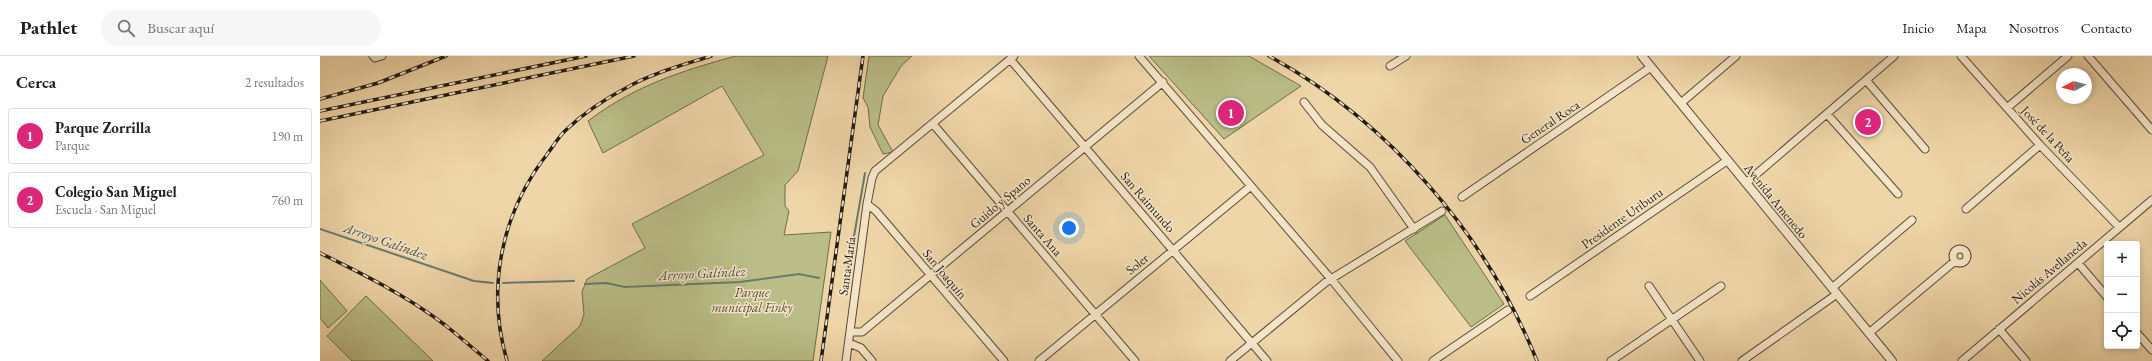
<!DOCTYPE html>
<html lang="es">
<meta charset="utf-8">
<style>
body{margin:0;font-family:"EB Garamond",serif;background:#f6f6f6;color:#202124}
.controls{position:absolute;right:12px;bottom:12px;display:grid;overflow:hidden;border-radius:4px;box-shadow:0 2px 6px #0003}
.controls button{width:36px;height:36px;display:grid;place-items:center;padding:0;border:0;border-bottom:1px solid #e0e0e0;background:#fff;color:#202124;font:20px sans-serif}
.compass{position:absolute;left:1736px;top:12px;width:36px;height:36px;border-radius:50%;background:#fff;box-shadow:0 2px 6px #0003;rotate:263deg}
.you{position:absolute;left:749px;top:172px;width:14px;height:14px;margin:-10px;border:3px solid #fff;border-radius:50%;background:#1a73e8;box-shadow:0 0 0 6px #1a73e833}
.badge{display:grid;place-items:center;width:26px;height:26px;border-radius:50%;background:#db2777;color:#fff;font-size:13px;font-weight:700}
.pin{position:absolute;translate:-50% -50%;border:2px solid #fff;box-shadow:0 1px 4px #0006}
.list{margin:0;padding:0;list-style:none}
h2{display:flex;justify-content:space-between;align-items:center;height:52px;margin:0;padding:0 16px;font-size:17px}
h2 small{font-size:13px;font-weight:400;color:#757577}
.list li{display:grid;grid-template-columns:26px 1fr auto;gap:12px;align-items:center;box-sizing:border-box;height:56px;margin:0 8px 8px;padding:0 8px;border:1px solid #e0e0e0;border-radius:4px}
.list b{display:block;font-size:15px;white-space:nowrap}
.list p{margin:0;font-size:13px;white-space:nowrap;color:#757577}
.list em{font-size:13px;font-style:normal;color:#757577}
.icon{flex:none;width:22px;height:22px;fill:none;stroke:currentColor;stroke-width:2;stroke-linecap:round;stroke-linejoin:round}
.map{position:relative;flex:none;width:1832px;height:305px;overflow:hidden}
header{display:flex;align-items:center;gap:24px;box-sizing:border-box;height:56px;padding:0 20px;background:#fff;border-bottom:1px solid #e0e0e0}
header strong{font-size:19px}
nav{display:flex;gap:22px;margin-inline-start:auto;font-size:14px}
.search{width:280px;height:36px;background:#f6f6f6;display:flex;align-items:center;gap:10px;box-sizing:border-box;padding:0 14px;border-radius:22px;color:#757577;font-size:15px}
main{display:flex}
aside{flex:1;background:#fff}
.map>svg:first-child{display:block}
.green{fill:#babd87;stroke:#6e6c4c}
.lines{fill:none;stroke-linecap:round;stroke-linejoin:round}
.stream{stroke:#6a7a6c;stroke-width:2}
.minor-casing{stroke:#564a37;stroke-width:9}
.tertiary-casing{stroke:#564a37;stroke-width:10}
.minor{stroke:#f5e4c7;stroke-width:7}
.tertiary{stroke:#f5e4c7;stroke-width:8}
.rail-casing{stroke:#231b11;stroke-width:3.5}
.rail{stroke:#f5e4c7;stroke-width:2;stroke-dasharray:6;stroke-linecap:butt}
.labels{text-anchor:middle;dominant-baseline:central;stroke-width:3;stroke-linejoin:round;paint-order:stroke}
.street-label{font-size:13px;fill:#231b11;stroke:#f5e4c7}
.park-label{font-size:13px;font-style:italic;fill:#504c34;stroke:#f5e4c7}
.water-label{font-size:14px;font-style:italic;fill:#474a3f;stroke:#f5e4c7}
</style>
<header>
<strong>Pathlet</strong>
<div class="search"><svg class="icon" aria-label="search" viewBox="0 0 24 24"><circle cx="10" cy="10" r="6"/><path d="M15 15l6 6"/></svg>Buscar aquí</div>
<nav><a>Inicio</a><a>Mapa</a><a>Nosotros</a><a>Contacto</a></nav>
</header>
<main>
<aside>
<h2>Cerca<small>2 resultados</small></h2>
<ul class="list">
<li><span class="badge">1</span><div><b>Parque Zorrilla</b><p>Parque</p></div><em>190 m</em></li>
<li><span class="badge">2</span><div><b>Colegio San Miguel</b><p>Escuela · San Miguel</p></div><em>760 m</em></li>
</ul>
</aside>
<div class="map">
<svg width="1832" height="305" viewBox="0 0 1832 305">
<rect width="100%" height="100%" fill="#efd6a9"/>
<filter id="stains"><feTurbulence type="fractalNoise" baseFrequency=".005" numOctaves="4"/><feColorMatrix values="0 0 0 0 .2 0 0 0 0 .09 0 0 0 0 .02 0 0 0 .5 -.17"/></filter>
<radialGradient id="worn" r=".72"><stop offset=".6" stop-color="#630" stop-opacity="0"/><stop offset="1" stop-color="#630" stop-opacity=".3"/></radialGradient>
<path class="green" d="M 416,0 L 508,0 L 478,115 L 465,129 L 465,150 L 469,155 L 464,179 L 511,176 L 493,305 L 222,305 L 260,270 L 264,258 L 262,236 L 267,223 L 325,192 L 312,168 L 444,99 L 402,30 L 283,97 L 268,65 C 314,30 361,15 416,0 Z
M 549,0 L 592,0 L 581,10 L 563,40 L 558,69 L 573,96 L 563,98 L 550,71 L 548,51 L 543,42 Z
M 829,0 L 929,0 L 981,30 L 904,83 Z
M 1125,159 L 1184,248 L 1151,271 L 1085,185 Z
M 0,224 L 27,255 L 8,272 L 0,262 Z
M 46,240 L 113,305 L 32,305 L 7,280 Z"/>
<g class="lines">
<path class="stream" d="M 0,173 L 154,225 L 173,227
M 526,226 L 545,117
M 183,227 L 254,225
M 265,228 L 286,227 L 305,231 L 420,226 L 479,218 L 499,222"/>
<defs>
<path id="minor" d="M 53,0 L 55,2 L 62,0
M 819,0 L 1011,223 L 1078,305
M 1641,0 L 1720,89 L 1799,171
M 1768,0 L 1832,74
M 690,3 L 947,305
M 1070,10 L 1086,0
M 1546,24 L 1605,93
M 984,46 L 1002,69 L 1050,111 L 1094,173
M 1361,47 L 1416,0
M 1687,52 L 1748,0
M 1507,58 L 1578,138
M 613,68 L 815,305
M 1426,127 L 1574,0
M 1142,141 L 1331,11
M 547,148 L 556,155 L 684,305
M 1646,153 L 1720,89
M1633 200a7 7 0 1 1 14 0a7 7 0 1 1-14 0Z
M 1758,207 L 1787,241
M 1329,230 L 1380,305
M 1512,232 L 1592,164
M 1210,240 L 1408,104
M 1679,273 L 1706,305
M 530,276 L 542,276 L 843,26
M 1549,277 L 1635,205
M 1817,277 L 1832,294
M 529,287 L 541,292 L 552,305
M 526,305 L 547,148 L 552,122 L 555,115 L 694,0
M 719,305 L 931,130
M 910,305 L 1006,226 L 1122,155
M 1113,305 L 1188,254
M 1291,305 L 1401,230
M 1422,305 L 1517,238
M 1642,305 L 1832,144"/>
<path id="tertiary" d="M 1322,0 L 1572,305"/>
</defs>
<use href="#minor" class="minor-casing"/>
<use href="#tertiary" class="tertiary-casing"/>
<use href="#minor" class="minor"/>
<use href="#tertiary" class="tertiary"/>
<defs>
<path id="rail" d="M 949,0 C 1069,66 1166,178 1217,305
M 0,43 L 58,27 L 126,0
M 0,55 L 266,0
M 0,65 L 314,0
M 0,197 C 43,218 87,240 125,269 C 140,281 154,293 168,305
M 187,305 C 166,232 181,157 228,97 C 234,89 239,80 247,73 C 264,57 285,43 306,32 C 332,17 363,9 391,0
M 501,305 L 543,0"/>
</defs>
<use href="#rail" class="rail-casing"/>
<use href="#rail" class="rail"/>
</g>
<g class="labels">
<g class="street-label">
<text transform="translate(1230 66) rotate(-34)">General Roca</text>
<text transform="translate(1728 78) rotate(47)">José de la Peña</text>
<text transform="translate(1456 145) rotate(51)">Avenida Amenedo</text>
<text transform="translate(680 146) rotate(-40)">Guido y Spano</text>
<text transform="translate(828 146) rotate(49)">San Raimundo</text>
<text transform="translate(1302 162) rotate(-35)">Presidente Uriburu</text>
<text transform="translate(723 179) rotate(49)">Santa Ana</text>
<text transform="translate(817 208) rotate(-39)">Soler</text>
<text transform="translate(527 210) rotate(-82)">Santa María</text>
<text transform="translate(1729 215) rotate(-40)">Nicolás Avellaneda</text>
<text transform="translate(625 218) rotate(50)">San Joaquín</text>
</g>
<g class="park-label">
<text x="432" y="236">Parque<tspan x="432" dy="15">municipal Finky</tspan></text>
</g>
<g class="water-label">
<text transform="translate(66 185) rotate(19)">Arroyo Galíndez</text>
<text transform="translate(382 217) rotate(-3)">Arroyo Galíndez</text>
</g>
</g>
<rect width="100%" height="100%" filter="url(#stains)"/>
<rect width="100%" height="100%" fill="url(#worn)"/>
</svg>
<div class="controls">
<button>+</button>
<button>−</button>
<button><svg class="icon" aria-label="locate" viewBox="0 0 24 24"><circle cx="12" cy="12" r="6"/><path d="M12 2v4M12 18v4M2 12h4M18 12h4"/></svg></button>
</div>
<svg class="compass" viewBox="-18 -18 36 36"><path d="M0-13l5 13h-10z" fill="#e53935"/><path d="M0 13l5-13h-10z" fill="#757577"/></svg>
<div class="you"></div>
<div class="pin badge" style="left:911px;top:57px">1</div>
<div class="pin badge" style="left:1548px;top:66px">2</div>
</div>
</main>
